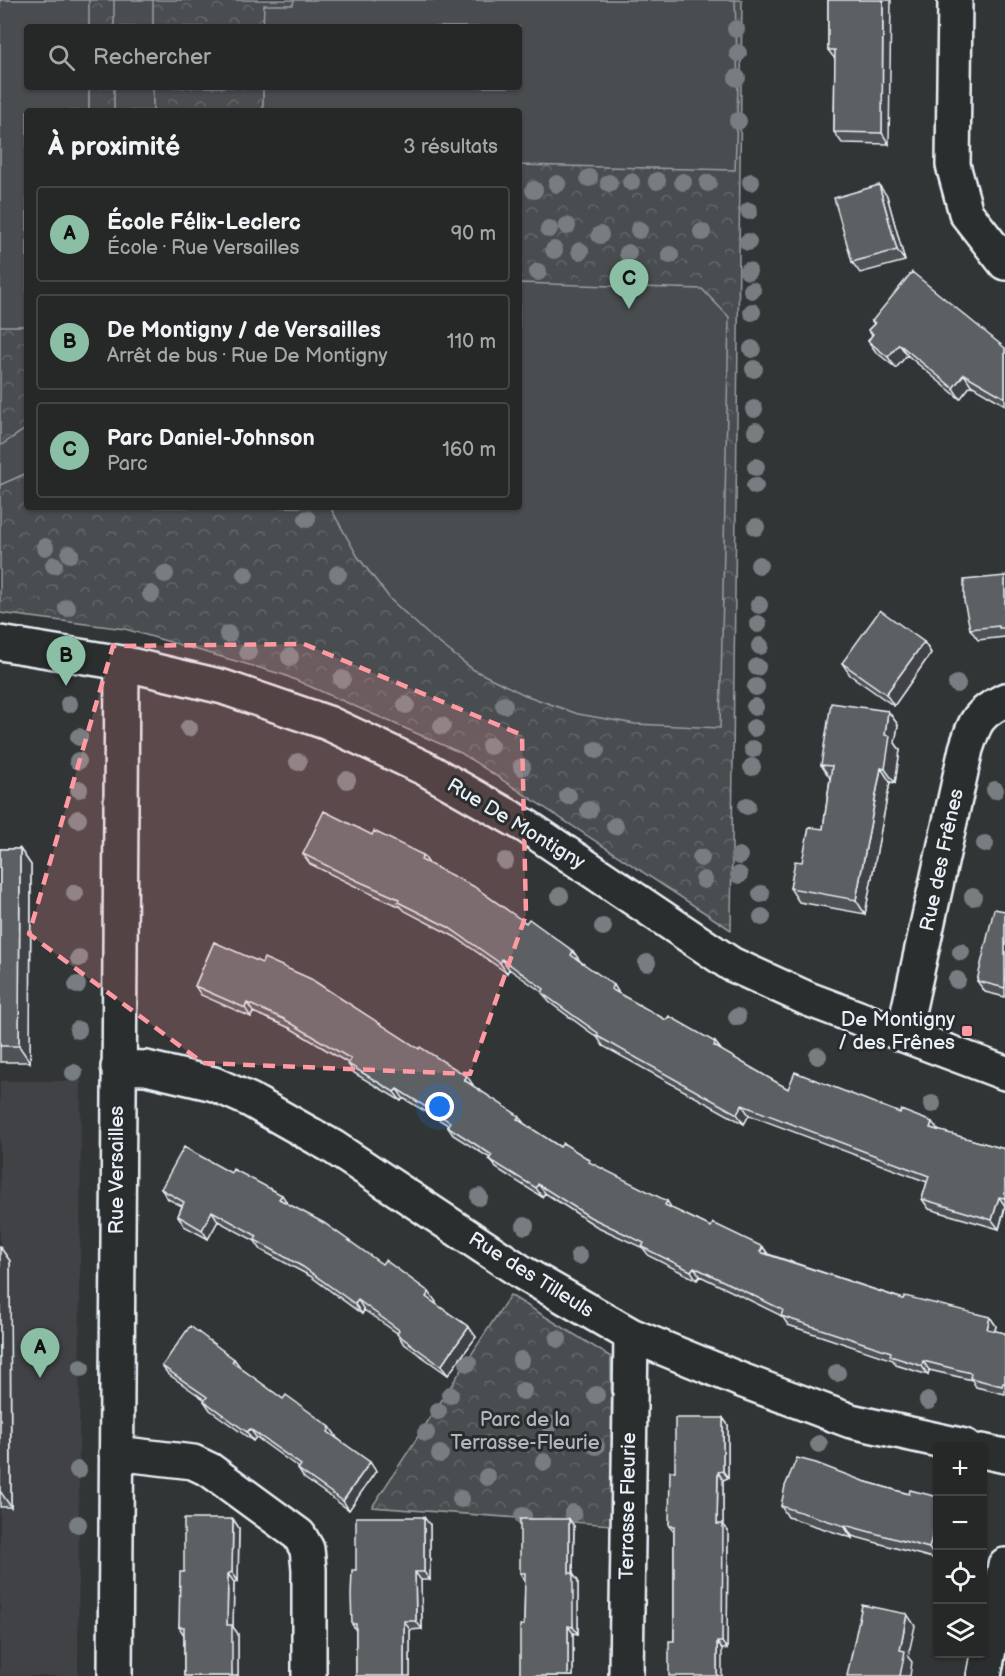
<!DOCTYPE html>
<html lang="fr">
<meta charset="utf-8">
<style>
body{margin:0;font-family:"Balsamiq Sans",sans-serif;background:#323434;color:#f1f3f6}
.controls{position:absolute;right:18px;bottom:18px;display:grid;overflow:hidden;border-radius:6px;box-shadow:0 2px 4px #0004}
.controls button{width:54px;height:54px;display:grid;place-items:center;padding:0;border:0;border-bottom:2px solid #424445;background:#262828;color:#f1f3f6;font:30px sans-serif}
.you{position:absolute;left:440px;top:1107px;width:21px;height:21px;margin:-15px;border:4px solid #fff;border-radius:50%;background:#1a73e8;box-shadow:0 0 0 9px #1a73e833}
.badge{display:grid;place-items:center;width:39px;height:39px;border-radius:50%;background:#8abfa5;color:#111;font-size:20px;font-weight:700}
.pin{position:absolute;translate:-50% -50px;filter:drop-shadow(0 2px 3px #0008)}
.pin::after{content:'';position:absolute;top:32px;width:21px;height:18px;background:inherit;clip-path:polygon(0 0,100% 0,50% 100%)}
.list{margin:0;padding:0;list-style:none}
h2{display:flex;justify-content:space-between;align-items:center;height:78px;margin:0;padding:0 24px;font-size:26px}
h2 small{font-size:20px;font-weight:400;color:#a4a6a8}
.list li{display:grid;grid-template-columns:39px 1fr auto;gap:18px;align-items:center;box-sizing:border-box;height:96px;margin:0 12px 12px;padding:0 12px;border:2px solid #424445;border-radius:6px}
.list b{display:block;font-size:22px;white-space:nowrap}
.list p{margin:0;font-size:20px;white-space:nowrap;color:#a4a6a8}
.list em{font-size:20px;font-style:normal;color:#a4a6a8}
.icon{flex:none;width:33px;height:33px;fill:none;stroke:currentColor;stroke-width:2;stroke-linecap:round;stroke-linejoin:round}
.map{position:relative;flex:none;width:1005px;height:1676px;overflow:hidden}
.search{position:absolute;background:#262828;box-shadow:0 2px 4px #0004;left:24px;top:24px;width:498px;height:66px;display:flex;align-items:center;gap:15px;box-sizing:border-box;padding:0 21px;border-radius:6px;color:#a4a6a8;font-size:22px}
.panel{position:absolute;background:#262828;box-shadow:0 2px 4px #0004;left:24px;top:108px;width:498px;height:402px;border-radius:6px}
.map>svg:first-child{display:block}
.built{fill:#3f4244}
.park{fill:url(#park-crowns);stroke:#989fa4;stroke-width:1.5;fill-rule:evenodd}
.pitch{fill:#494d4f;stroke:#989fa4;stroke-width:1.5}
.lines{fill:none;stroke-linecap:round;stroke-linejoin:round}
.minor-casing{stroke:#e8f1f8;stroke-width:38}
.minor{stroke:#2a2d2e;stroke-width:33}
.tree{fill:#777d80}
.wall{fill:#4f5355;stroke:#e8f1f8;stroke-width:1.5}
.shaded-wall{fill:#404345;stroke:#e8f1f8;stroke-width:1.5}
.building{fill:#5c6063;stroke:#e8f1f8;stroke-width:1.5}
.marked{fill:#ff9aa2;fill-opacity:0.2;stroke:#ff9aa2;stroke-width:4.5;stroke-dasharray:12 8;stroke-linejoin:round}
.poi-dot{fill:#ff9aa2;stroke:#2a2d2e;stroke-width:2}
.labels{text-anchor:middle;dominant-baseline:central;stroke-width:6;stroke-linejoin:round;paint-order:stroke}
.street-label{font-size:20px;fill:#e8f1f8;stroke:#2a2d2e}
.poi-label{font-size:20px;fill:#e8f1f8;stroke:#2a2d2e;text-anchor:end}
.park-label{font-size:20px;fill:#b0b8bd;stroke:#2a2d2e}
</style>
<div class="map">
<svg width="1005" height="1676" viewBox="0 0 1005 1676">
<defs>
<pattern id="park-crowns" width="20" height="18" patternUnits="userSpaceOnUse" patternTransform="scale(1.5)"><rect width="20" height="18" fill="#494d4f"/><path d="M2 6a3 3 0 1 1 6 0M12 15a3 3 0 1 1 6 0" fill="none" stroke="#636769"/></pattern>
</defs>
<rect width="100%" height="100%" fill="#323536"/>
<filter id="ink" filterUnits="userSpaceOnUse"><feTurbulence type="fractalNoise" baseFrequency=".0167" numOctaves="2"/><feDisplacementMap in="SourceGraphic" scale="12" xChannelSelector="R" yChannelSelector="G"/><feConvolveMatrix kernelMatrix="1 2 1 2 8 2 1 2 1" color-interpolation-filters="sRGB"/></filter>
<g filter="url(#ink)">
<path class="built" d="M 0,1081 L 81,1081 L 78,1676 L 0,1676 Z"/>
<path class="park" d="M 0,0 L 742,0 L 731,930 L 461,753 L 284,675 L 125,629 L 0,613 ZM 27,27 L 519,27 L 519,87 L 27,87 ZM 27,111 L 519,111 L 519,507 L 27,507 Z
M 510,1295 L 611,1357 L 612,1525 L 372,1507 Z"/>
<path class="pitch" d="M 0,0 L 89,0 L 89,27 L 27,27 L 27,87 L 89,87 L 89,111 L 27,111 L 27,326 L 0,326 Z
M 114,0 L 153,0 L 153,27 L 114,27 Z
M 294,0 L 735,0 L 738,87 L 735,170 L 519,165 L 519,111 L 263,111 L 263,87 L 519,87 L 519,27 L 263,27 L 264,5 L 293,5 Z
M 114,87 L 153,87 L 153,111 L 114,111 Z
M 519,283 L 702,289 L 729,317 L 720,728 L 635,724 L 578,714 L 525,695 L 474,670 L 430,636 L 391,600 L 358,557 L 330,507 L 519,507 Z
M 27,428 L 27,473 L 0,485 L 0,446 Z"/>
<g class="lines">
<defs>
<path id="minor" d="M 955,0 L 953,165 L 966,213 L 1005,263
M 0,643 L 122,663 L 223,687 L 328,723 L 424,768 L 526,826 L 731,964 L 808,999 L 1005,1073
M 903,1035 L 966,749 C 975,721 978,713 1005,700
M 118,1067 L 146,1068 L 214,1084 L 250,1100 L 333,1147 L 523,1273 L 631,1335 L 741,1380 L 851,1421 L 965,1446
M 982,1451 L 1005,1456
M 116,1453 L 193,1462 L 210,1470 L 299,1535 L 307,1549 L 309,1569 L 309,1676
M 115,1676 L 122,663
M 626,1676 L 631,1335
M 984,1676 L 1005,1565"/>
</defs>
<use href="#minor" class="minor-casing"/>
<use href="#minor" class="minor"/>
</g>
<g class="tree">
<circle cx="736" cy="29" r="9"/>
<circle cx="738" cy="53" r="9"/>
<circle cx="737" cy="78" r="9"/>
<circle cx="738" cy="121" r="9"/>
<circle cx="589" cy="178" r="9"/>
<circle cx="657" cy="181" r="9"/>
<circle cx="631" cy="182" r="9"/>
<circle cx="683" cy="182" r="9"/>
<circle cx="751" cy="182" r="9"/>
<circle cx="609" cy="183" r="9"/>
<circle cx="708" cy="183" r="9"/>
<circle cx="557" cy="184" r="9"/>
<circle cx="534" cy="190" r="9"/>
<circle cx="749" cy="211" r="9"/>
<circle cx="567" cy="226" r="9"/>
<circle cx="549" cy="229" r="9"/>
<circle cx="639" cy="230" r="9"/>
<circle cx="702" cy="232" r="9"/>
<circle cx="600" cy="235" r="9"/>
<circle cx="748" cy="242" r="9"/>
<circle cx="554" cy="250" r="9"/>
<circle cx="580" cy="251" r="9"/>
<circle cx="628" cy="253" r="9"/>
<circle cx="670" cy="255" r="9"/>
<circle cx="748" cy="271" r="9"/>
<circle cx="538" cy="272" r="9"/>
<circle cx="752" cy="290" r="9"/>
<circle cx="752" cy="312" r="9"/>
<circle cx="752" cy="349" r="9"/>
<circle cx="754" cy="369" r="9"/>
<circle cx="754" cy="409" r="9"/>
<circle cx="756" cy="431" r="9"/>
<circle cx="756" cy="467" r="9"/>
<circle cx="755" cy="486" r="9"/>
<circle cx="307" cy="519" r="9"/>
<circle cx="756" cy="527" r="9"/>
<circle cx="45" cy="547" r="9"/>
<circle cx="70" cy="554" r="9"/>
<circle cx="54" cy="565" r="9"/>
<circle cx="759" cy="565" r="9"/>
<circle cx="165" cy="574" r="9"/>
<circle cx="245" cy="574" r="9"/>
<circle cx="338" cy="574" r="9"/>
<circle cx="151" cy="594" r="9"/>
<circle cx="759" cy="605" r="9"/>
<circle cx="67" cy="608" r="9"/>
<circle cx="758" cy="624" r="9"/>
<circle cx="228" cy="634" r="9"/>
<circle cx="760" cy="646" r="9"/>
<circle cx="248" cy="652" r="9"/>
<circle cx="290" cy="657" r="9"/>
<circle cx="757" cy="667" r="9"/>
<circle cx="342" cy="679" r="9"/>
<circle cx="957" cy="684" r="9"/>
<circle cx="756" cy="687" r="9"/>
<circle cx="69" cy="704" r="9"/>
<circle cx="406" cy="705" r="9"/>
<circle cx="504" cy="705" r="9"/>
<circle cx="755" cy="707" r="9"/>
<circle cx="442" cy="726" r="9"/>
<circle cx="189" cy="728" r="9"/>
<circle cx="754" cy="728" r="9"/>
<circle cx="79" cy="737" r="9"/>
<circle cx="490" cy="746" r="9"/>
<circle cx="753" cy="749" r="9"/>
<circle cx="596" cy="750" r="9"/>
<circle cx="78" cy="761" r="9"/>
<circle cx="298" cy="762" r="9"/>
<circle cx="522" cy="767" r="9"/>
<circle cx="752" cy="767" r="9"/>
<circle cx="347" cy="780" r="9"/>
<circle cx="79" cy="789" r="9"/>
<circle cx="995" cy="790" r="9"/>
<circle cx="568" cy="796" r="9"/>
<circle cx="747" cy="806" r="9"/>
<circle cx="589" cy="810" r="9"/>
<circle cx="78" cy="819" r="9"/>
<circle cx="615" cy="826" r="9"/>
<circle cx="985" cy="844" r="9"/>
<circle cx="739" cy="856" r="9"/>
<circle cx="701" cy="858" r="9"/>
<circle cx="505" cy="861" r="9"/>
<circle cx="739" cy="875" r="9"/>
<circle cx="704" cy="880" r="9"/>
<circle cx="75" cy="893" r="9"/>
<circle cx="761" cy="894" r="9"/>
<circle cx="560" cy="896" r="9"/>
<circle cx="973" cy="897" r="9"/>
<circle cx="762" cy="917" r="9"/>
<circle cx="603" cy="927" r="9"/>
<circle cx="961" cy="952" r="9"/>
<circle cx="79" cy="958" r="9"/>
<circle cx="647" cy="963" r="9"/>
<circle cx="957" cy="980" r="9"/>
<circle cx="77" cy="985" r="9"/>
<circle cx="737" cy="1017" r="9"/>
<circle cx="78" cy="1030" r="9"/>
<circle cx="818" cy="1056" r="9"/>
<circle cx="74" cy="1073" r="9"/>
<circle cx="932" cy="1104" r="9"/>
<circle cx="479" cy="1197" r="9"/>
<circle cx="525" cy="1226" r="9"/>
<circle cx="579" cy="1256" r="9"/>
<circle cx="558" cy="1339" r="9"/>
<circle cx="521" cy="1360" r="9"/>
<circle cx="468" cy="1363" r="9"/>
<circle cx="81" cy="1368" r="9"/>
<circle cx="837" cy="1373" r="9"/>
<circle cx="523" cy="1391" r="9"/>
<circle cx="450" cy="1395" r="9"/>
<circle cx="596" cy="1395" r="9"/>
<circle cx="928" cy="1401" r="9"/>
<circle cx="438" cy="1411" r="9"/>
<circle cx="549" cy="1424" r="9"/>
<circle cx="426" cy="1433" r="9"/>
<circle cx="819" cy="1444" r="9"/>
<circle cx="596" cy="1446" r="9"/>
<circle cx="440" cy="1454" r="9"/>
<circle cx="544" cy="1462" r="9"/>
<circle cx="78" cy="1470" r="9"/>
<circle cx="487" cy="1477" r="9"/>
<circle cx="461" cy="1499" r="9"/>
<circle cx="573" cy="1513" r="9"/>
<circle cx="523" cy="1516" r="9"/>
<circle cx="78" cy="1524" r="9"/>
</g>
<path class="wall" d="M 828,0 L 889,144 L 842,143 L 834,132 L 835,59 L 828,50 Z
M 887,196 L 905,261 L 860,273 L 852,262 Z
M 872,321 L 1005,348 L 1005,405 L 971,385 L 960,399 L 907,355 L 896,368 L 876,352 L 868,341 L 872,335 L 868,330 L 874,324 Z
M 1005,576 L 1005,637 L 978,640 L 970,629 Z
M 924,642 L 931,653 L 894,706 L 850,675 L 842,663 Z
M 888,711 L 898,725 L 895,743 L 900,750 L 895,783 L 890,782 L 865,914 L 799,902 L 790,888 L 802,862 L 823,829 L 830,778 L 821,765 Z
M 372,835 L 423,855 L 429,864 L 526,923 L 580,961 L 620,995 L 666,1020 L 715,1042 L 722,1051 L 788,1089 L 1005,1149 L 1005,1209 L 999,1229 L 929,1209 L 922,1199 L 927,1182 L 749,1115 L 744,1124 L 603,1046 L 598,1038 L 549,1002 L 542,992 L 509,969 L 507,973 L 455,937 L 405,911 L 401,907 L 365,891 L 310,864 L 303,854 Z
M 0,849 L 20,849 L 31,865 L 30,1062 L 0,1062 Z
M 1005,911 L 1005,997 L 985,992 L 977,981 Z
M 214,942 L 473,1085 L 473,1086 L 525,1125 L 560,1147 L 673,1209 L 711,1227 L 763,1247 L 768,1254 L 903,1299 L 990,1317 L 996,1326 L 995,1331 L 1005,1333 L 1005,1394 L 976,1387 L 972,1380 L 929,1370 L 928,1375 L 896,1365 L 893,1360 L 788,1325 L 782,1316 L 700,1276 L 697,1280 L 649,1256 L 643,1248 L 596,1226 L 545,1193 L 542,1197 L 496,1168 L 490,1158 L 453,1135 L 447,1126 L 448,1125 L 403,1098 L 401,1101 L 354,1073 L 348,1064 L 348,1063 L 290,1028 L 253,1012 L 251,1017 L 201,995 L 195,986 Z
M 161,1189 L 288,1204 L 436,1302 L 435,1303 L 476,1337 L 448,1375 L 403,1343 L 397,1333 L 364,1310 L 362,1314 L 310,1276 L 261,1250 L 255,1241 L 218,1221 L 208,1239 L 184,1226 L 178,1216 L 182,1206 L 168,1199 Z
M 0,1247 L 10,1261 L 11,1507 L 0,1507 Z
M 234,1359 L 240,1367 L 240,1368 L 283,1399 L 330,1427 L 336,1436 L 336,1437 L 376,1471 L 349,1510 L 304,1478 L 298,1469 L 299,1468 L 256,1437 L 253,1441 L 210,1410 L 204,1401 L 205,1400 L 168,1374 L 162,1366 Z
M 723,1418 L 728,1425 L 728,1478 L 723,1480 L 723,1524 L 728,1531 L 727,1649 L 722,1649 L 674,1641 L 674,1532 L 669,1526 L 675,1471 Z
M 863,1481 L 909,1494 L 938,1497 L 938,1555 L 936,1559 L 852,1536 L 852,1538 L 788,1517 L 781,1506 Z
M 233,1519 L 239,1528 L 238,1581 L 234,1582 L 233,1627 L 238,1634 L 238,1676 L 184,1676 L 184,1635 L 179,1627 L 184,1572 Z
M 569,1519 L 574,1526 L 573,1574 L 578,1581 L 578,1634 L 573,1633 L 573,1676 L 520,1676 L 524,1625 L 525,1581 L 520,1573 Z
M 430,1525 L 430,1580 L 421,1580 L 422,1629 L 410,1630 L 410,1676 L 356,1676 L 356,1631 L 352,1624 Z"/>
<path class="shaded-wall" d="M 883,0 L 891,0 L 889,144 L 882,133 Z
M 879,185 L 887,196 L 905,261 L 897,250 Z
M 899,344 L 907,355 L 896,368 L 888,357 Z
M 964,374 L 971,385 L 960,399 L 953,388 Z
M 924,642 L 931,653 L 894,706 L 886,694 Z
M 888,711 L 898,725 L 895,743 L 900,750 L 895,783 L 885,769 L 885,735 Z
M 881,768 L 890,782 L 865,914 L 856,900 Z
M 20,849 L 31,865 L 30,1062 L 19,1046 Z
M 423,855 L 430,865 L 421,860 Z
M 573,951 L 580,961 L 577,964 L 571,955 Z
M 502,959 L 509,969 L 507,973 L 500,963 Z
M 614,985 L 620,995 L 611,989 Z
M 247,1003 L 253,1012 L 251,1017 L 245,1008 Z
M 715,1042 L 722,1051 L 714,1046 Z
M 467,1076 L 473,1085 L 470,1089 L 464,1080 Z
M 397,1089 L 403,1098 L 401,1101 L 394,1092 Z
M 742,1105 L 749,1115 L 744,1124 L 737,1114 Z
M 519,1116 L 525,1125 L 517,1119 Z
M 932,1122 L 939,1131 L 930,1128 Z
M 538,1184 L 545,1193 L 542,1197 L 536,1188 Z
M 282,1195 L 288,1204 L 279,1199 Z
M 999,1197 L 1005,1206 L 999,1229 L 992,1220 Z
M 667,1201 L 673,1210 L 665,1205 Z
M 212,1211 L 218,1221 L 208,1239 L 202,1230 Z
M 0,1247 L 10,1261 L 11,1507 L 0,1491 Z
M 763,1247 L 769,1256 L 760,1252 Z
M 694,1267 L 700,1276 L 697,1280 L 691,1271 Z
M 429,1292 L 436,1302 L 432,1306 L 426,1297 Z
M 358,1300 L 364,1310 L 362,1314 L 355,1304 Z
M 990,1317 L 996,1326 L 993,1338 L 987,1329 Z
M 469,1327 L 476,1337 L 448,1375 L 441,1366 Z
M 234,1359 L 240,1367 L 238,1371 L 232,1362 Z
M 923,1361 L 929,1370 L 928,1375 L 922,1366 Z
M 723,1418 L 728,1425 L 728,1478 L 723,1471 Z
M 330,1427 L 336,1436 L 334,1440 L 328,1432 Z
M 250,1429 L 256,1437 L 253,1441 L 247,1432 Z
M 370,1462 L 376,1471 L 349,1510 L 343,1501 Z
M 718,1472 L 723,1480 L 723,1524 L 728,1531 L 727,1649 L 722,1642 L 717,1524 Z
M 938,1514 L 938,1555 L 936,1559 L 929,1548 Z
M 424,1517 L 430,1525 L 430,1580 L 424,1572 Z
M 233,1519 L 239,1528 L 238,1581 L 232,1572 Z
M 569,1519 L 574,1526 L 573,1574 L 578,1581 L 578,1634 L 573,1627 L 569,1573 Z
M 845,1525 L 852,1536 L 852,1538 L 844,1526 Z
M 415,1572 L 421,1580 L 422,1629 L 416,1621 Z
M 228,1574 L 234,1582 L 233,1627 L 238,1634 L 238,1676 L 232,1676 L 227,1625 Z
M 907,1614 L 915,1626 L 908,1657 L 912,1662 L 910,1676 L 900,1676 L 900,1650 Z
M 404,1621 L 410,1630 L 410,1676 L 404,1676 Z
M 568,1626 L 573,1633 L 573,1676 L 568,1676 Z
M 717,1642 L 722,1649 L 722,1676 L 717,1676 Z"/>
<path class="building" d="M 828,0 L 883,0 L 882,133 L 834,132 L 835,50 L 828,50 Z
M 879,185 L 897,250 L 852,262 L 834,198 Z
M 912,272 L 1005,348 L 1005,398 L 964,374 L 953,388 L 899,344 L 888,357 L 868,341 L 873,334 L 868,330 L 875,323 L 872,321 Z
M 1005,576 L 1005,628 L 999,628 L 999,626 L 970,629 L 964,601 L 964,580 Z
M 880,610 L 924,642 L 886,694 L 842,663 Z
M 831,703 L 888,711 L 885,735 L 890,736 L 885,769 L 881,768 L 856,900 L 790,888 L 795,861 L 802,862 L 809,827 L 823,829 L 832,766 L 821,765 Z
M 324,811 L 372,835 L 374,831 L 423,855 L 421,860 L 473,886 L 526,923 L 529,919 L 573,951 L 571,955 L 614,985 L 611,989 L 666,1020 L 669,1016 L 715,1042 L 714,1046 L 788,1089 L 795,1072 L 900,1113 L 901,1110 L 932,1122 L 930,1128 L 1005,1149 L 1005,1198 L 999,1197 L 992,1220 L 922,1199 L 929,1176 L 742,1105 L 737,1114 L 597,1036 L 598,1033 L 542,993 L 544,989 L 502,959 L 500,963 L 448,927 L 398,902 L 399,899 L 358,881 L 303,854 Z
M 0,849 L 20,849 L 19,1046 L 0,1046 Z
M 994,909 L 1005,911 L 1005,988 L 977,981 Z
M 214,942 L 262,963 L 264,958 L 311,979 L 419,1049 L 420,1047 L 467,1076 L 464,1080 L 519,1116 L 517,1119 L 560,1147 L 563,1143 L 590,1160 L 589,1162 L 667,1201 L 665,1205 L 711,1227 L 713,1223 L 763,1247 L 760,1252 L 903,1299 L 905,1296 L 990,1317 L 987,1329 L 1005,1333 L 1005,1383 L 1003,1383 L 1002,1386 L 970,1378 L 971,1373 L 923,1361 L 922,1366 L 890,1356 L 891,1352 L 781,1316 L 783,1310 L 694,1267 L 691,1271 L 642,1247 L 644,1243 L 590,1217 L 538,1184 L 536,1188 L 489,1159 L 492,1155 L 447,1126 L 450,1122 L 397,1089 L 394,1092 L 348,1064 L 351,1059 L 284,1019 L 247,1003 L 245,1008 L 195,986 Z
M 184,1147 L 231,1173 L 233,1169 L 282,1195 L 279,1199 L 324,1223 L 382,1264 L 385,1260 L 429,1292 L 426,1297 L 469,1327 L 441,1366 L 397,1334 L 399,1330 L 358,1300 L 355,1304 L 303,1267 L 255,1240 L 257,1236 L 212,1211 L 202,1230 L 178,1216 L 184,1202 L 161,1189 Z
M 190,1326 L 234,1359 L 232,1362 L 253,1377 L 283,1399 L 286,1395 L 330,1427 L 328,1432 L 370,1462 L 343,1501 L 298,1469 L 301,1465 L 250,1429 L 247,1432 L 204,1401 L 207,1397 L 162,1366 Z
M 675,1418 L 723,1418 L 723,1471 L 718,1472 L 717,1524 L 723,1524 L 722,1642 L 717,1642 L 717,1676 L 669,1676 L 669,1641 L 674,1641 L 674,1526 L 669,1526 L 670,1471 L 675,1471 Z
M 797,1458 L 816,1463 L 863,1481 L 909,1494 L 910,1490 L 938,1497 L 938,1514 L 929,1548 L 845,1525 L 844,1526 L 781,1506 L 785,1486 Z
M 356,1517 L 424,1517 L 424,1572 L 415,1572 L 416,1621 L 404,1621 L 404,1676 L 356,1676 L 356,1624 L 352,1624 L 351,1596 L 352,1570 L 356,1570 Z
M 184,1519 L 233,1519 L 232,1572 L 228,1574 L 227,1625 L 232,1625 L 232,1676 L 184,1676 L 184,1627 L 179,1627 L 180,1572 L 184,1572 Z
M 520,1519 L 569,1519 L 569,1573 L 573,1573 L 573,1627 L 568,1626 L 568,1676 L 520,1676 L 520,1625 L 524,1625 L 525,1573 L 520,1573 Z
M 862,1605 L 907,1614 L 900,1650 L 905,1651 L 900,1676 L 847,1676 Z"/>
</g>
<path class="marked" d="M 304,644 L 522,735 L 526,915 L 470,1074 L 203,1063 L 29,934 L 113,646 Z"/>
<rect class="poi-dot" x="961" y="1025" width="12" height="12" rx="3"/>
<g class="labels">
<g class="street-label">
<text transform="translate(516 824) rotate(31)">Rue De Montigny</text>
<text transform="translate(942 860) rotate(-78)">Rue des Frênes</text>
<text transform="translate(117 1170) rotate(-90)">Rue Versailles</text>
<text transform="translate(531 1275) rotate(32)">Rue des Tilleuls</text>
<text transform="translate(628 1506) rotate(-89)">Terrasse Fleurie</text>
</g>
<g class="poi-label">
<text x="955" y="1020">De Montigny<tspan x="955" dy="23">/ des Frênes</tspan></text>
</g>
<g class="park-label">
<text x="525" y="1420">Parc de la<tspan x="525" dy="23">Terrasse-Fleurie</tspan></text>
</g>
</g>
</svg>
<div class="controls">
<button>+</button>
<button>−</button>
<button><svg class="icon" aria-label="locate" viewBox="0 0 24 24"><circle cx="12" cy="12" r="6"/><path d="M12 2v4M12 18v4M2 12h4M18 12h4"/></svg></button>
<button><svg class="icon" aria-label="layers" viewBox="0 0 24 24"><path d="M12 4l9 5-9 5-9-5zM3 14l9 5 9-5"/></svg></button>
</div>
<div class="you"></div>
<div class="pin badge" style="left:40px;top:1378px">A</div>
<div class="pin badge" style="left:66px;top:686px">B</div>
<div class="pin badge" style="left:629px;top:309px">C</div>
<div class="search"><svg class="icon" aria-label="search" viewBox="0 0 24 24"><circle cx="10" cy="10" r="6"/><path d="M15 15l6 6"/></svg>Rechercher</div>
<section class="panel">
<h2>À proximité<small>3 résultats</small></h2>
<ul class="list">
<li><span class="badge">A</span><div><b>École Félix-Leclerc</b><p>École · Rue Versailles</p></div><em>90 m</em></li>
<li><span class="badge">B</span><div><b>De Montigny / de Versailles</b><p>Arrêt de bus · Rue De Montigny</p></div><em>110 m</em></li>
<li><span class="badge">C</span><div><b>Parc Daniel-Johnson</b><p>Parc</p></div><em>160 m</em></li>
</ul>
</section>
</div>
